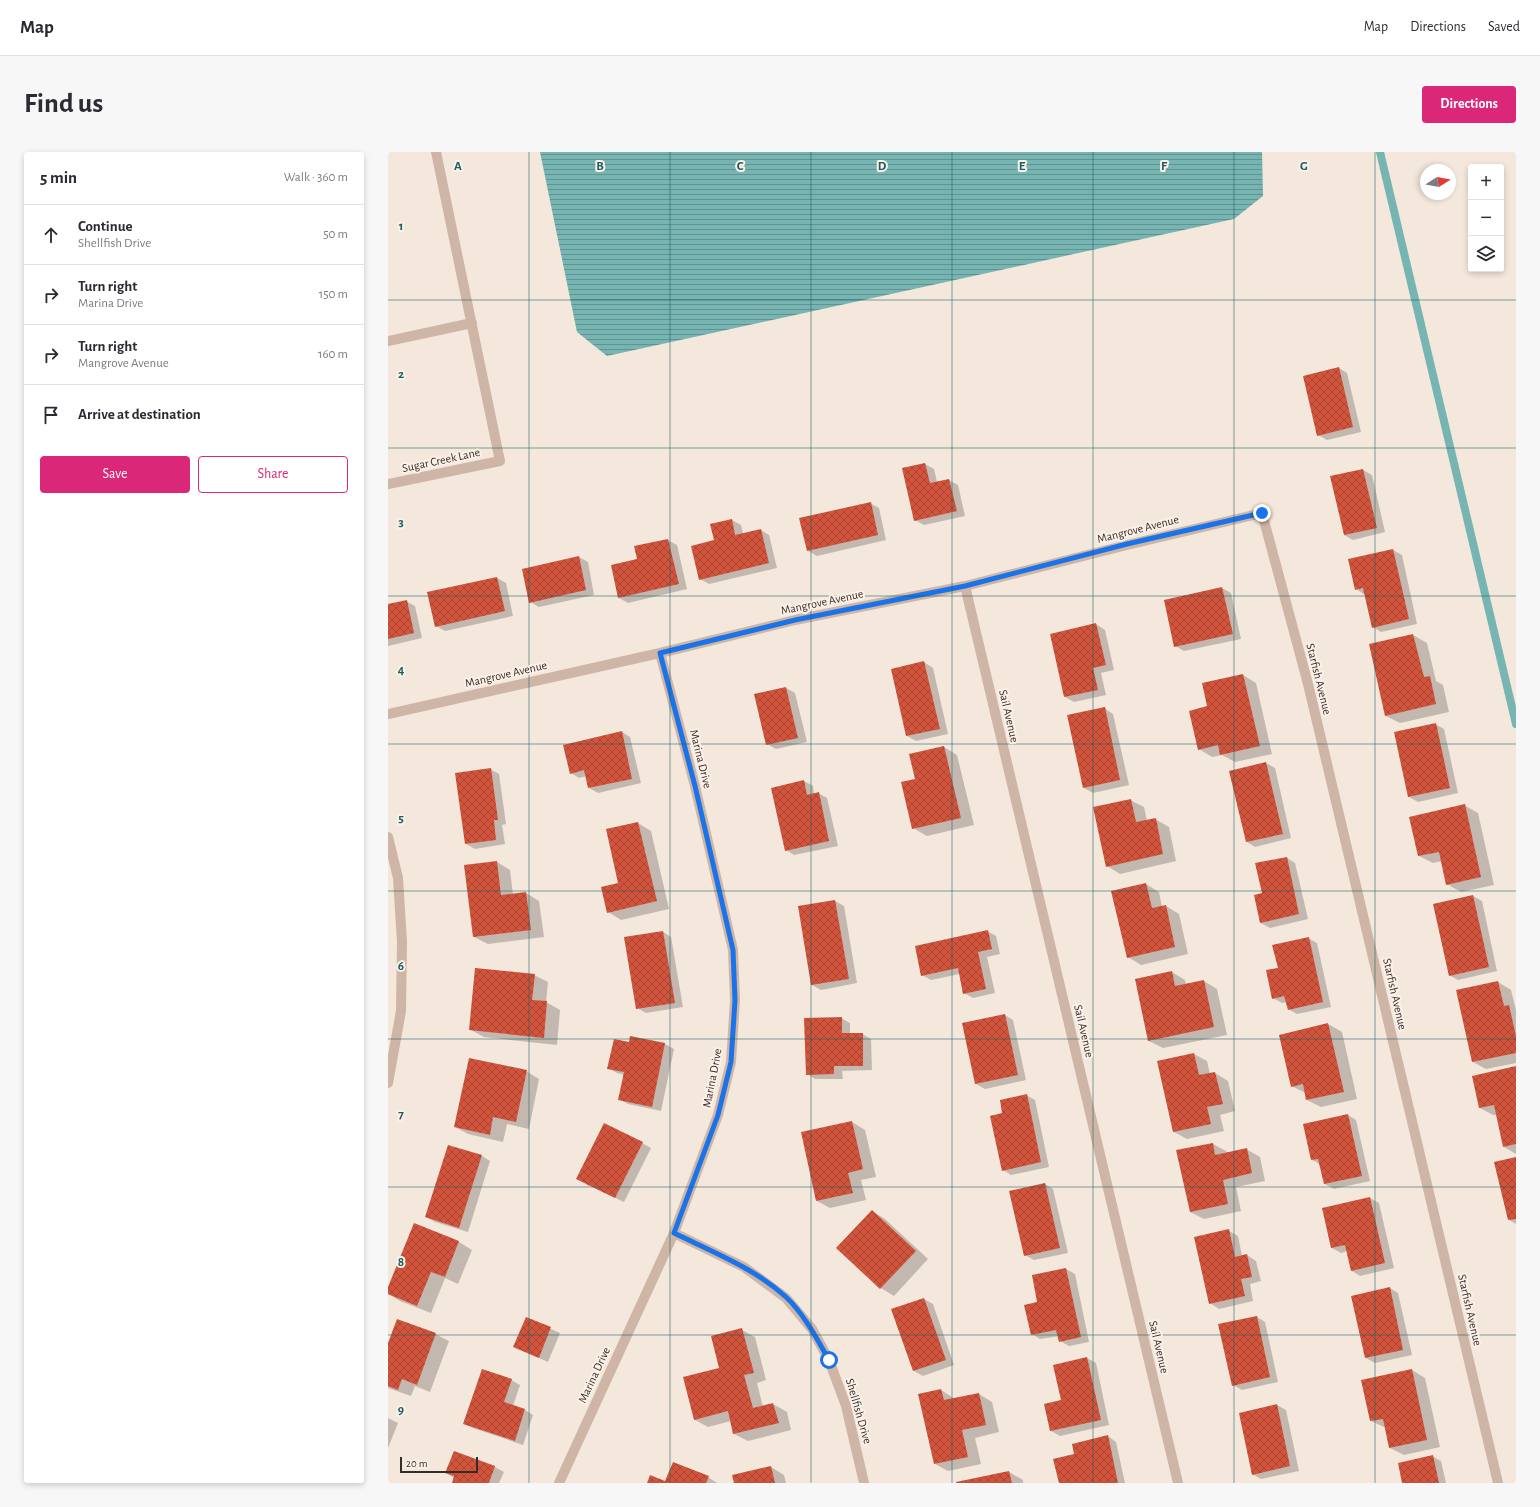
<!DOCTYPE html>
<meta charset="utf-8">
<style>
body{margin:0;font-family:"Alegreya Sans",sans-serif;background:#f7f7f7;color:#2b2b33}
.controls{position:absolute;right:12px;top:12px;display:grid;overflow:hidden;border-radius:4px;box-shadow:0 2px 6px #0003}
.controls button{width:36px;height:36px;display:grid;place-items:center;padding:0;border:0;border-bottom:1px solid #e1e1e2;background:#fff;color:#2b2b33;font:20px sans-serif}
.compass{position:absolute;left:1032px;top:12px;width:36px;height:36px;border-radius:50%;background:#fff;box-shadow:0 2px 6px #0003;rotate:79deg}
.scale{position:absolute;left:12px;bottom:10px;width:78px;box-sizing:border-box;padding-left:4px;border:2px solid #392c27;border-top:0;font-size:11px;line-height:14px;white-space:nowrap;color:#392c27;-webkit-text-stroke:3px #fbf1e8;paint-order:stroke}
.stop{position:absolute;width:12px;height:12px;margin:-9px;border:3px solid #1a73e8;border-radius:50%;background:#fff}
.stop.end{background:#1a73e8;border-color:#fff;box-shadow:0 1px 4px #0008}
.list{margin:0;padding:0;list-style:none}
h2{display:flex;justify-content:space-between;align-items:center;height:52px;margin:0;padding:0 16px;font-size:17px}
h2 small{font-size:13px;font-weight:400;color:#7c7c81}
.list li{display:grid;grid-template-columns:26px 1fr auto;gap:12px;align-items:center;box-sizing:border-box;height:60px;padding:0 16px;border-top:1px solid #e1e1e2}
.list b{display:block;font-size:15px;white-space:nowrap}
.list p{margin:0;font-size:13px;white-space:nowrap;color:#7c7c81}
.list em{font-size:13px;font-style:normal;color:#7c7c81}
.actions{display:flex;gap:8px;padding:12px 16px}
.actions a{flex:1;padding:9px 0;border:1px solid #db2777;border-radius:4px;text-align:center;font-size:14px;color:#db2777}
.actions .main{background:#db2777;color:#fff}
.icon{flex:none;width:22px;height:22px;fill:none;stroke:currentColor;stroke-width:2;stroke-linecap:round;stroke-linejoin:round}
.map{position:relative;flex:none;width:1128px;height:1331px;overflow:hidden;border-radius:4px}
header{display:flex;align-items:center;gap:24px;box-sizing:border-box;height:56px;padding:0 20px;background:#fff;border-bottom:1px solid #e1e1e2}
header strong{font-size:19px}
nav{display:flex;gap:22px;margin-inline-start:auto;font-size:14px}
.intro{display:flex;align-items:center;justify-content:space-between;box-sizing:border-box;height:96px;padding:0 24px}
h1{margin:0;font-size:28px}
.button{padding:10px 18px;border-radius:4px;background:#db2777;color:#fff;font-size:14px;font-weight:700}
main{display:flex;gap:24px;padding:0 24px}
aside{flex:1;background:#fff;border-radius:4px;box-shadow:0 2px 6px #0003}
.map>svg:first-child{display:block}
.water{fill:url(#water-rules)}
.shadow{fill:#0003}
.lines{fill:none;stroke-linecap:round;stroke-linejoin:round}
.stream{stroke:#77b5b2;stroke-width:8}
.building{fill:url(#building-cross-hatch)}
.street{stroke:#ceb5a6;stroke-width:10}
.route{stroke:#1a73e8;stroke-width:5}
.grid{fill:none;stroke:#185f5e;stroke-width:1;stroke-opacity:0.55}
.labels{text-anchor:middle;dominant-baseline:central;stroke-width:4;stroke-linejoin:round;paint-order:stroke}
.street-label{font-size:12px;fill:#392c27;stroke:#fbf1e8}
.grid-label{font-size:13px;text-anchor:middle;font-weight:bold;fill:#185f5e;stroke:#fbf1e8;stroke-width:4;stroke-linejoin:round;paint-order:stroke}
</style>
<header>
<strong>Map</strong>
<nav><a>Map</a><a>Directions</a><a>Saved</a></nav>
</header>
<div class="intro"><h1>Find us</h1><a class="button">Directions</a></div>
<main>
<aside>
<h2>5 min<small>Walk · 360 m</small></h2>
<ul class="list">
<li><svg class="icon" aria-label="ahead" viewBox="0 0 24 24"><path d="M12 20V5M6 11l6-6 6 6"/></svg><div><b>Continue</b><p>Shellfish Drive</p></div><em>50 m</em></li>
<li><svg class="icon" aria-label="right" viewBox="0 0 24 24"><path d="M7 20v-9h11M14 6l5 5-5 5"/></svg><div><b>Turn right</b><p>Marina Drive</p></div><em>150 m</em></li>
<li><svg class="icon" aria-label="right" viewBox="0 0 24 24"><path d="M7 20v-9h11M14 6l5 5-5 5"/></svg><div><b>Turn right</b><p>Mangrove Avenue</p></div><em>160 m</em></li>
<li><svg class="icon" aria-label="arrive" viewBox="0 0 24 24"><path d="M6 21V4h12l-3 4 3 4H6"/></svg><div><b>Arrive at destination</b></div></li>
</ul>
<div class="actions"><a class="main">Save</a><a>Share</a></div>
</aside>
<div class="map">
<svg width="1128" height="1331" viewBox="0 0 1128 1331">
<defs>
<pattern id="water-rules" width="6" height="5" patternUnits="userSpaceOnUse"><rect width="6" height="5" fill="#77b5b2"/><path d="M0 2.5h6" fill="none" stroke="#639391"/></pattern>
<pattern id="building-cross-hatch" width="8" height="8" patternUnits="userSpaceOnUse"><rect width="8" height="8" fill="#d2543c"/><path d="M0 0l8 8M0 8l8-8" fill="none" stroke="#ab4632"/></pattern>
</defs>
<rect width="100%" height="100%" fill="#f4e7db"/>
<path class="water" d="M 152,0 L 874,0 L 875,44 L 846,67 L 219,204 L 189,180 Z"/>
<path class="shadow" d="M 951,216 L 959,221 L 973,280 L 939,288 L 930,283 Z
M 537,312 L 546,317 L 549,330 L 561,328 L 570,333 L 577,364 L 536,373 L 527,368 Z
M 975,318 L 984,323 L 997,380 L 965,388 L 956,383 Z
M 482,351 L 491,356 L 498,388 L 429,404 L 420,399 Z
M 344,368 L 353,373 L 355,382 L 373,378 L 381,383 L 389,416 L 321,432 L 312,427 L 327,389 Z
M 280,388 L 289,393 L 299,437 L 240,451 L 231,446 L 250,407 Z
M 1005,398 L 1014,403 L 1029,472 L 993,480 L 985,475 L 977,443 L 968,437 L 961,408 Z
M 191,405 L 200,410 L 206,443 L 151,455 L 142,450 Z
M 109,426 L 118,431 L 125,464 L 57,479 L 48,474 Z
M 834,436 L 843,441 L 853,487 L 796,499 L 787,494 L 777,448 Z
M 18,449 L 27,454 L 34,486 L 0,494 L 0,453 Z
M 708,472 L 717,478 L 726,518 L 713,521 L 718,543 L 686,550 L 677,545 Z
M 1025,483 L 1039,491 L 1048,529 L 1055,533 L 1061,560 L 1012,571 L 998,564 L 982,493 Z
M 536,510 L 545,516 L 560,582 L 528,589 L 519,584 Z
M 855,523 L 868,531 L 884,602 L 847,610 L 834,603 L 824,605 L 811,597 Z
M 398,536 L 407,541 L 419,590 L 388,597 L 379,592 Z
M 716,556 L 725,562 L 741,633 L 705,641 L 696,636 Z
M 1047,572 L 1056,577 L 1070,641 L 1030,650 L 1021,645 Z
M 234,580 L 242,585 L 253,631 L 210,641 L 201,636 L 199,624 L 191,626 L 183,621 Z
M 556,595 L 569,603 L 586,673 L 539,684 L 525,676 L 528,627 Z
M 878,611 L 887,616 L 903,686 L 867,695 L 859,690 Z
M 102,617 L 111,622 L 118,672 L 114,673 L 117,692 L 87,697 L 78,692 Z
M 416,629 L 425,634 L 426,642 L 430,641 L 439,646 L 450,694 L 406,703 L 398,698 Z
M 742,648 L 756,655 L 759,669 L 767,667 L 781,675 L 788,709 L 732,722 L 719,714 Z
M 1076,653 L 1090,661 L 1106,733 L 1073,740 L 1059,732 L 1054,709 L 1045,711 L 1031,704 Z
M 250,671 L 263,679 L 281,757 L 233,768 L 220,760 L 232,732 Z
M 899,706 L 907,711 L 920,767 L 882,776 L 873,771 L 875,741 Z
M 109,710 L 122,718 L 125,743 L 138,741 L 151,749 L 156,785 L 100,792 L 86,785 Z
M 758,732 L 771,740 L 774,755 L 778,754 L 791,762 L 800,802 L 753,813 L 740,805 Z
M 1085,744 L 1094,749 L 1109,819 L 1070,828 L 1061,823 L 1046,753 Z
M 447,749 L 456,754 L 469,831 L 433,838 L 424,833 Z
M 599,779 L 608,784 L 612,802 L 599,805 L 607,841 L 585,846 L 576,841 L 572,822 L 543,828 L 534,823 Z
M 275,780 L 283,785 L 295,855 L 258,861 L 249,856 Z
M 920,786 L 929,791 L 943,855 L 909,862 L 900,857 L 899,850 L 894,851 L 885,846 L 891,817 Z
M 784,820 L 797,828 L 798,833 L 816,829 L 829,837 L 839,883 L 775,896 L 761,889 Z
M 146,823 L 160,830 L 158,850 L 172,858 L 169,893 L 96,885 L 83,878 Z
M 1110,830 L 1123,838 L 1128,858 L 1128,911 L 1098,917 L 1085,910 Z
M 617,863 L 625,868 L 638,928 L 597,937 L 588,932 Z
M 453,866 L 462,871 L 462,882 L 474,882 L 483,887 L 484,918 L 454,919 L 455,927 L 427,927 L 419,922 Z
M 940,872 L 954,880 L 969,947 L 933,955 L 919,948 L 918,941 L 903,934 Z
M 243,885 L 277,892 L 286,897 L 273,959 L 240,952 L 231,947 L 237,923 L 229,921 L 220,916 L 242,891 Z
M 806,902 L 819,909 L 822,922 L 827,921 L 840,929 L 847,959 L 832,963 L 836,979 L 799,987 L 786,980 Z
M 1128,915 L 1128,1002 L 1116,995 L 1109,963 L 1105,963 L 1092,956 Z
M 138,919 L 151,927 L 141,977 L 119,972 L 115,990 L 80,982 L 67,975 Z
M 638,943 L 647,948 L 661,1015 L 623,1023 L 615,1018 Z
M 960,963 L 968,968 L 982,1029 L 946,1037 L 937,1032 L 932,1012 L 924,1008 Z
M 464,970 L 477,978 L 488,1025 L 473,1028 L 478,1048 L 442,1056 L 429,1049 Z
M 254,991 L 263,996 L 236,1050 L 198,1032 Z
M 825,992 L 838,999 L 839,1002 L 858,997 L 872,1005 L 877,1029 L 848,1035 L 853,1059 L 816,1067 L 802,1060 Z
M 94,1004 L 102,1009 L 80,1080 L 47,1070 L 38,1065 Z
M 1128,1006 L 1128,1072 L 1121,1068 Z
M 657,1032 L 665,1037 L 680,1101 L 646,1108 L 637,1103 Z
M 982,1046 L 991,1051 L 1006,1116 L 972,1124 L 964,1119 L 959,1099 L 953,1101 L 944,1096 Z
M 484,1059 L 497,1067 L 540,1107 L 506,1144 L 493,1136 Z
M 26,1072 L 71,1090 L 84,1098 L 70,1132 L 57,1126 L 43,1161 L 12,1149 L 0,1142 L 0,1138 Z
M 841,1079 L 850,1084 L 854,1104 L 859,1103 L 868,1109 L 873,1129 L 862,1132 L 865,1149 L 831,1157 L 822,1151 Z
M 678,1117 L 687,1122 L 701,1190 L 681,1194 L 672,1189 L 671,1184 L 652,1187 L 644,1182 L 651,1151 L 645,1124 Z
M 1002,1136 L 1010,1141 L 1024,1203 L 987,1211 L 978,1206 Z
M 536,1147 L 545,1152 L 566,1213 L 535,1224 L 526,1219 Z
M 869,1165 L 877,1170 L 890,1230 L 854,1238 L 845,1233 Z
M 138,1166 L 172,1181 L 160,1210 L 126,1195 Z
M 354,1178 L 367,1185 L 378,1228 L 369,1231 L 375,1255 L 385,1252 L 399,1260 L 403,1278 L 360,1289 L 346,1282 L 343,1269 L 320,1275 L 307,1268 Z
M 47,1182 L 61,1189 L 42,1240 L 27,1234 L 23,1244 L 0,1236 L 0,1194 Z
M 699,1206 L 708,1211 L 721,1273 L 672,1284 L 663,1279 L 674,1249 Z
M 1024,1218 L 1037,1226 L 1052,1295 L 1016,1303 L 1002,1296 L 998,1276 L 983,1269 Z
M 123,1228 L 132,1233 L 125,1254 L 137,1258 L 145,1263 L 135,1293 L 85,1276 L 76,1271 Z
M 553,1238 L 567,1247 L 591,1242 L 604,1250 L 611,1280 L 587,1286 L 593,1312 L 560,1319 L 547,1312 Z
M 889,1253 L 898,1258 L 911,1319 L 873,1327 L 864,1322 Z
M 0,1266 L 10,1271 L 0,1296 Z
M 720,1284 L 728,1290 L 737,1331 L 672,1331 L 687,1303 Z
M 66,1300 L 107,1315 L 116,1320 L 111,1331 L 65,1331 L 67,1326 L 58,1321 Z
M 1044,1304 L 1053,1309 L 1058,1331 L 1015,1331 Z
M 383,1315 L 396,1323 L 398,1331 L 347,1331 Z
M 621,1320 L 635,1328 L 635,1331 L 569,1331 Z
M 320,1325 L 329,1331 L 260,1331 L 278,1331 Z"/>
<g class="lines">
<path class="stream" d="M 992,0 L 1128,572"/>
</g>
<path class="building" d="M 951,215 L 965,275 L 929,284 L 915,224 Z
M 537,311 L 542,331 L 561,327 L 569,359 L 526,369 L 514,316 Z
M 975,317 L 989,376 L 956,383 L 942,324 Z
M 483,350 L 490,383 L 419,399 L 411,366 Z
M 344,367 L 347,383 L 373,377 L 381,411 L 311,428 L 303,394 L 326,388 L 322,372 Z
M 280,387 L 291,432 L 230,446 L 223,413 L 249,407 L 246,394 Z
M 1005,397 L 1021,467 L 984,476 L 975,436 L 967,438 L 960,407 Z
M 191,404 L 198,438 L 141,451 L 134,417 Z
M 109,425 L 117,459 L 47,475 L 39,440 Z
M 834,435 L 845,482 L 786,495 L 776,448 Z
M 19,448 L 26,481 L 0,487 L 0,452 Z
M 708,471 L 718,513 L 705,516 L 710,538 L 676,545 L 662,482 Z
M 1025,482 L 1036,525 L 1042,524 L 1048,552 L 997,564 L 981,492 Z
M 536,509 L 552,577 L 518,584 L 503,517 Z
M 855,522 L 872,594 L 832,603 L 830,593 L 810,598 L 801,559 L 819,554 L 814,531 Z
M 398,535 L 410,586 L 378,593 L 366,542 Z
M 717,555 L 732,628 L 695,636 L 679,563 Z
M 1048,571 L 1062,636 L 1020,645 L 1006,580 Z
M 234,579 L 244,627 L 200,636 L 196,618 L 182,622 L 175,593 Z
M 556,594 L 573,666 L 524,677 L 513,630 L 527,627 L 521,602 Z
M 878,610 L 895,682 L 858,690 L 841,619 Z
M 103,616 L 110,668 L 106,668 L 108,688 L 77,692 L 67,621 Z
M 416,628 L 419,643 L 431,640 L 441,689 L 397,699 L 383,636 Z
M 743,647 L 748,670 L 768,666 L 775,702 L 718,715 L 705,655 Z
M 1077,652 L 1093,725 L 1058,733 L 1051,700 L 1030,704 L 1021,665 Z
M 250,670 L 269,749 L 219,761 L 213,735 L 230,731 L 218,677 Z
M 899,705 L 911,762 L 872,771 L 866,743 L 874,741 L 867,711 Z
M 109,709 L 113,743 L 138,740 L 143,778 L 85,785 L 76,713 Z
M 758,731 L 764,756 L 778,753 L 787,795 L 739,806 L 723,739 Z
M 1085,743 L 1101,815 L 1061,824 L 1045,752 Z
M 447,748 L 461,827 L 423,833 L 410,754 Z
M 600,778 L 604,797 L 590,800 L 598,837 L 575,842 L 570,816 L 533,824 L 527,794 Z
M 275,779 L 287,851 L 248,857 L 236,785 Z
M 921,785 L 935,850 L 900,858 L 896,844 L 884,847 L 878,818 L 890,816 L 884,793 Z
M 87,816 L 147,822 L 144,848 L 159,849 L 156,886 L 81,878 Z
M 784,819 L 787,834 L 816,828 L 826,875 L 760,889 L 747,827 Z
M 1110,829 L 1116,854 L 1121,853 L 1128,884 L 1128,901 L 1084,910 L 1068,838 Z
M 617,862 L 630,923 L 587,932 L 574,871 Z
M 454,865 L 454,881 L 475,881 L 475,914 L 446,914 L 446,922 L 418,923 L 416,866 Z
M 940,871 L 956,940 L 918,948 L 915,932 L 903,935 L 891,883 Z
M 242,884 L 277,891 L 264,955 L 230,948 L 236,920 L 219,917 L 226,887 L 241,890 Z
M 806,901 L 811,923 L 827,920 L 835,952 L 819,955 L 823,972 L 785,980 L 769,909 Z
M 81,906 L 139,918 L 128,970 L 105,965 L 102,983 L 66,975 Z
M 1128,914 L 1128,992 L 1115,995 L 1106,953 L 1091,956 L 1084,924 Z
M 639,942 L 653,1010 L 614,1019 L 602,964 L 614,961 L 612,948 Z
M 960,962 L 974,1024 L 936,1032 L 930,1007 L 923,1008 L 915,972 Z
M 464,969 L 475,1017 L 460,1021 L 465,1041 L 428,1049 L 413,980 Z
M 216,971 L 255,990 L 227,1046 L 188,1027 Z
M 825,991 L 827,1003 L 859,996 L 864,1021 L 835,1028 L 840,1052 L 802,1060 L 788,998 Z
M 60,993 L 94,1003 L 71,1076 L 37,1065 Z
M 1128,1005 L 1128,1067 L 1120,1068 L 1106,1010 Z
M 657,1031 L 672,1096 L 636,1104 L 621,1039 Z
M 982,1045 L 997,1111 L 963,1119 L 957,1093 L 943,1096 L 934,1056 Z
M 484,1058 L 528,1099 L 492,1137 L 448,1096 Z
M 26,1071 L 71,1089 L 57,1125 L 43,1120 L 29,1154 L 0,1142 L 0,1135 Z
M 841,1077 L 847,1105 L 859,1102 L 864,1125 L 853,1127 L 857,1144 L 821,1152 L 806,1085 Z
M 678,1116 L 693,1185 L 671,1190 L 668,1178 L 643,1183 L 636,1153 L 649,1150 L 644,1123 Z
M 1002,1135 L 1015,1198 L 977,1206 L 963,1144 Z
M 536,1146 L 558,1208 L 525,1219 L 503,1157 Z
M 869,1164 L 882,1225 L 844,1234 L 830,1172 Z
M 138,1165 L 163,1175 L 151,1206 L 125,1195 Z
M 9,1167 L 48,1181 L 29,1233 L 14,1227 L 10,1238 L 0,1234 L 0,1191 Z
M 354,1176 L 366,1221 L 356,1223 L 365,1256 L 385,1251 L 391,1271 L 345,1282 L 340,1259 L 306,1268 L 295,1225 L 331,1216 L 323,1184 Z
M 699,1205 L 713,1268 L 662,1279 L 656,1252 L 673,1248 L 665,1213 Z
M 94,1217 L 124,1227 L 116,1250 L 137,1257 L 127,1289 L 75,1272 Z
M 1024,1217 L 1039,1288 L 1001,1296 L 995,1267 L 982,1269 L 973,1228 Z
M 553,1237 L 556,1248 L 591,1241 L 598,1273 L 574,1278 L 580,1305 L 546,1312 L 530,1242 Z
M 889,1252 L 902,1314 L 864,1323 L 851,1261 Z
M 720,1283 L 730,1331 L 671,1331 L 665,1307 L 686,1302 L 684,1292 Z
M 66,1299 L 107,1314 L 101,1331 L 64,1331 L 66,1324 L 57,1321 Z
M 1045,1303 L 1051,1331 L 1014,1331 L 1010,1311 Z
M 285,1310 L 321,1324 L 318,1331 L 259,1331 L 262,1323 L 277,1329 Z
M 383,1314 L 387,1331 L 346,1331 L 344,1323 Z
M 621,1319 L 624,1331 L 568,1331 L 568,1330 Z"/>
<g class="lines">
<path class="street" d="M 0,189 L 84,171
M 0,332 L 112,309 L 48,0
M 577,434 L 790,1331
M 0,562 L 272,501 L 407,468 L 577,434 L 739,393 L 874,361 L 920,532 L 1110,1331
M 0,685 L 10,726 L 14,790 L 13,859 L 0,931
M 286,1081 L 356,1115 L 398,1146 L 424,1177 L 441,1208 L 458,1254 L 476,1331
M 171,1331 L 286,1081 L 330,963 L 343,910 L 347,848 L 345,798 L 307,634 L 272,501"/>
</g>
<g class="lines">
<path class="route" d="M 441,1208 C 429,1187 416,1162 398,1145 C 366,1116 325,1100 286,1081 L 330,963 L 343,910 L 347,848 L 345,798 L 307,634 L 272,501 L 407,468 L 577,434 L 739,392 L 874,361"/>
</g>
<path class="grid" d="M 141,0 L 141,1331M 282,0 L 282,1331M 423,0 L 423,1331M 564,0 L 564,1331M 705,0 L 705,1331M 846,0 L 846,1331M 987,0 L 987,1331M 0,148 L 1128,148M 0,296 L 1128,296M 0,444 L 1128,444M 0,592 L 1128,592M 0,739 L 1128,739M 0,887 L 1128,887M 0,1035 L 1128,1035M 0,1183 L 1128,1183"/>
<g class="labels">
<g class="street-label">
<text transform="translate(53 308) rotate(-12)">Sugar Creek Lane</text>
<text transform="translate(750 377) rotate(-14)">Mangrove Avenue</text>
<text transform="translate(434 450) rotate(-12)">Mangrove Avenue</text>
<text transform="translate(118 522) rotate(-13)">Mangrove Avenue</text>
<text transform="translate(931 527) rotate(76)">Starfish Avenue</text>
<text transform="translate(621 564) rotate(77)">Sail Avenue</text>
<text transform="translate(313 607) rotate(76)">Marina Drive</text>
<text transform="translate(1007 842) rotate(77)">Starfish Avenue</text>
<text transform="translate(696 879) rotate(77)">Sail Avenue</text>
<text transform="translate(324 926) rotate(-79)">Marina Drive</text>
<text transform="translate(1082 1158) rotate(77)">Starfish Avenue</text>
<text transform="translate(771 1195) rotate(77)">Sail Avenue</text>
<text transform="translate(206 1223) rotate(-65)">Marina Drive</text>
<text transform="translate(471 1259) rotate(74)">Shellfish Drive</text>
</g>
</g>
<g class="grid-label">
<text x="70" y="18">A</text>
<text x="212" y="18">B</text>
<text x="352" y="18">C</text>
<text x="494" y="18">D</text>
<text x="634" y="18">E</text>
<text x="776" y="18">F</text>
<text x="916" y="18">G</text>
<text x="13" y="78">1</text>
<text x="13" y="226">2</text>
<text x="13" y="374">3</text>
<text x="13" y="522">4</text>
<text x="13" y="670">5</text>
<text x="13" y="818">6</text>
<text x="13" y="966">7</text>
<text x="13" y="1114">8</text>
<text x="13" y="1262">9</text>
</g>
</svg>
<div class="controls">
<button>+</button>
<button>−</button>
<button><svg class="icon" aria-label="layers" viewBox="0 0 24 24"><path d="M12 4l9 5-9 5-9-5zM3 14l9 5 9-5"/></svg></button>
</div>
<svg class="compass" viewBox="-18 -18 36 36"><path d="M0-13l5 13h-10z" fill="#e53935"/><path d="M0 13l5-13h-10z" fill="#7c7c81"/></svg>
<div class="scale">20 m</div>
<div class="stop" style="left:441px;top:1208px"></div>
<div class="stop end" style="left:874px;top:361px"></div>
</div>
</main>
